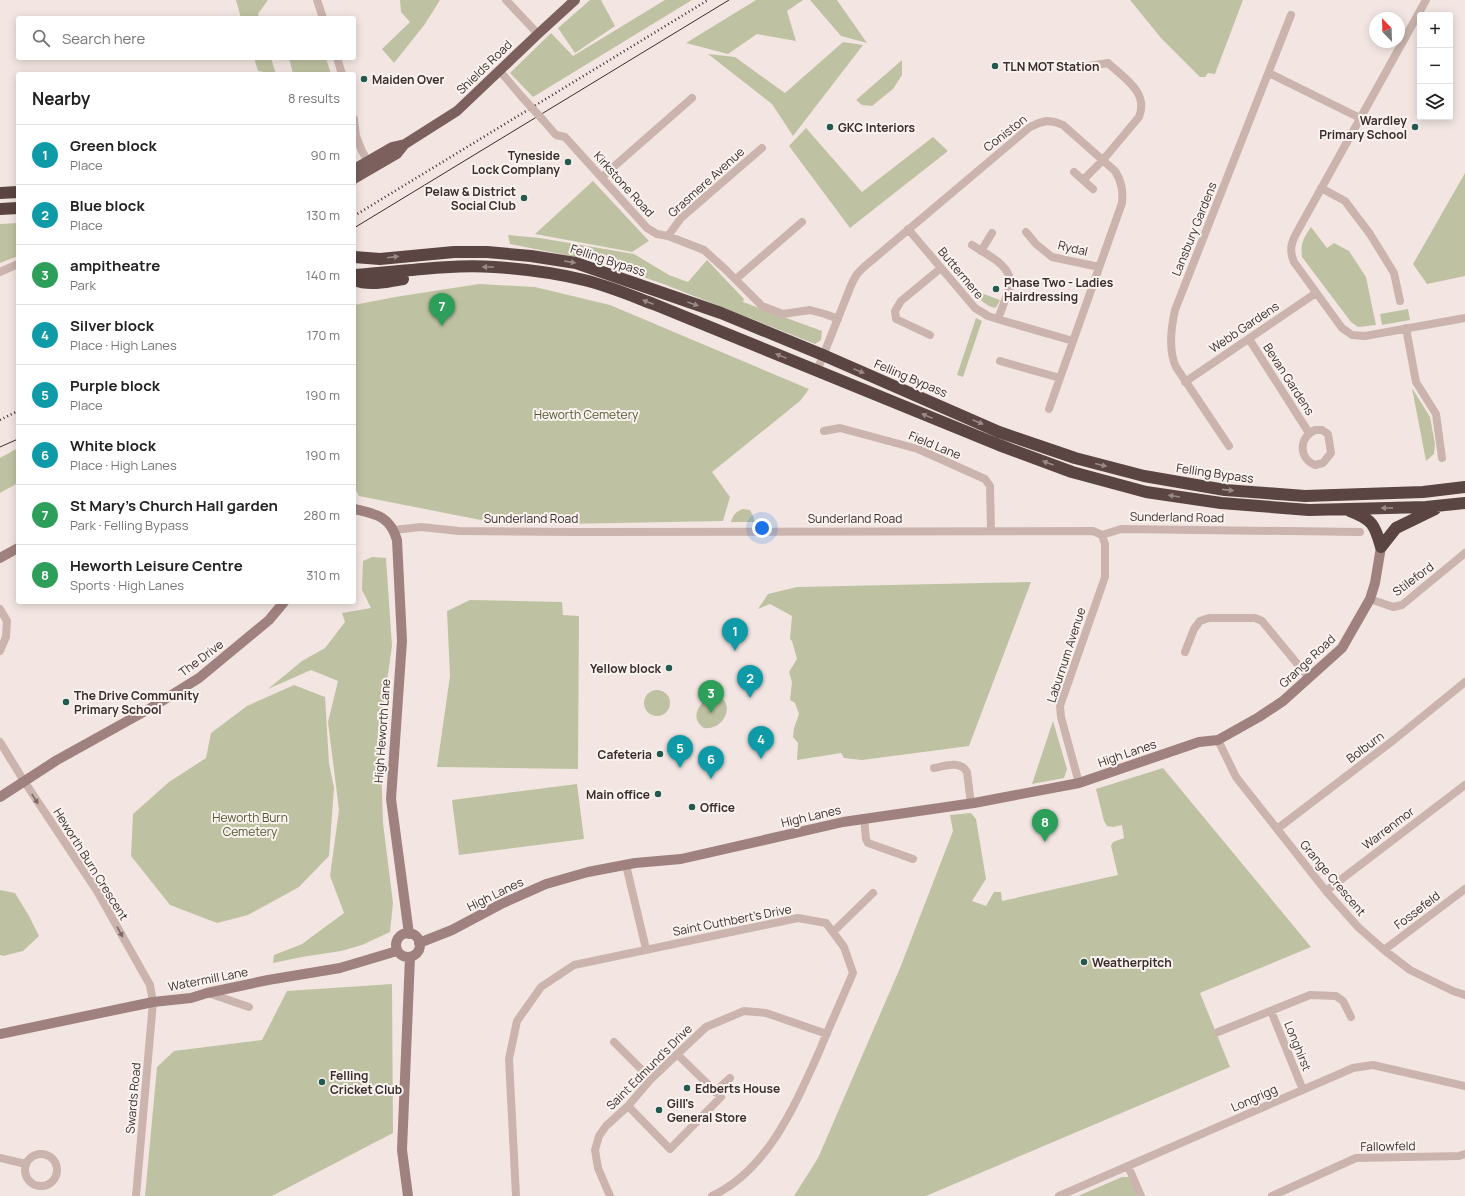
<!DOCTYPE html>
<meta charset="utf-8">
<style>
body{margin:0;font-family:Manrope,sans-serif;background:#f2f2f2;color:#222}
.controls{position:absolute;right:12px;top:12px;display:grid;overflow:hidden;border-radius:4px;box-shadow:0 2px 10px #0003}
.controls button{width:36px;height:36px;display:grid;place-items:center;padding:0;border:0;border-bottom:1px solid #e0e0e0;background:#fff;color:#222;font:20px sans-serif}
.compass{position:absolute;left:1369px;top:12px;width:36px;height:36px;border-radius:50%;background:#fff;box-shadow:0 2px 10px #0003;rotate:337deg}
.you{position:absolute;left:762px;top:528px;width:14px;height:14px;margin:-10px;border:3px solid #fff;border-radius:50%;background:#1a73e8;box-shadow:0 0 0 6px #1a73e833}
.badge{display:grid;place-items:center;width:26px;height:26px;border-radius:50%;background:#235a50;color:#fff;font-size:13px;font-weight:700}
.pin{position:absolute;translate:-50% -33px;filter:drop-shadow(0 1px 2px #0008)}
.pin::after{content:'';position:absolute;top:21px;width:14px;height:12px;background:inherit;clip-path:polygon(0 0,100% 0,50% 100%)}
.list{margin:0;padding:0;list-style:none}
h2{display:flex;justify-content:space-between;align-items:center;height:52px;margin:0;padding:0 16px;font-size:17px}
h2 small{font-size:13px;font-weight:400;color:#767676}
.list li{display:grid;grid-template-columns:26px 1fr auto;gap:12px;align-items:center;box-sizing:border-box;height:60px;padding:0 16px;border-top:1px solid #e0e0e0}
.list b{display:block;font-size:15px;white-space:nowrap}
.list p{margin:0;font-size:13px;white-space:nowrap;color:#767676}
.list em{font-size:13px;font-style:normal;color:#767676}
.icon{flex:none;width:22px;height:22px;fill:none;stroke:currentColor;stroke-width:2;stroke-linecap:round;stroke-linejoin:round}
.map{position:relative;flex:none;width:1465px;height:1196px;overflow:hidden}
.search{position:absolute;background:#fff;box-shadow:0 2px 10px #0003;left:16px;top:16px;width:340px;height:44px;display:flex;align-items:center;gap:10px;box-sizing:border-box;padding:0 14px;border-radius:4px;color:#767676;font-size:15px}
.panel{position:absolute;background:#fff;box-shadow:0 2px 10px #0003;left:16px;top:72px;width:340px;height:532px;border-radius:4px}
.map>svg:first-child{display:block}
.green{fill:#bfc2a2}
.lines{fill:none;stroke-linecap:round;stroke-linejoin:round}
.street{stroke:#cbb4ae;stroke-width:8}
.secondary{stroke:#9f827f;stroke-width:10}
.primary{stroke:#7b605e;stroke-width:10}
.highway{stroke:#5a4543;stroke-width:12}
.tram{stroke:#3a2d2c;stroke-width:1}
.rail{stroke:#3a2d2c;stroke-width:2.5;stroke-dasharray:1 3;stroke-linecap:butt}
.street-bridge{stroke:#cbb4ae;stroke-width:8}
.oneway{fill:#9a8a87}
.oneway2{fill:#7b6a66}
.poi-dot{fill:#235a50;stroke:#faf2ee;stroke-width:1.5}
.labels{text-anchor:middle;dominant-baseline:central;stroke-width:4;stroke-linejoin:round;paint-order:stroke}
.poi-label{font-size:12px;font-weight:bold;fill:#3a2d2c;stroke:#faf2ee;text-anchor:start}
.street-label{font-size:12px;fill:#3a2d2c;stroke:#faf2ee}
.park-label{font-size:12px;fill:#525730;stroke:#faf2ee}
</style>
<div class="map">
<svg width="1465" height="1196" viewBox="0 0 1465 1196">
<rect width="100%" height="100%" fill="#f3e6e2"/>
<path class="green" d="M 236,0 L 268,0 L 258,14 L 259,18 L 241,18 Z
M 400,0 L 440,0 L 425,24 L 394,63 L 382,49 L 410,22 L 401,12 Z
M 590,0 L 601,0 L 615,26 L 575,53 L 558,28 Z
M 665,0 L 692,0 L 533,97 L 510,73 L 551,33 L 573,56 Z
M 756,0 L 803,0 L 787,11 L 796,41 L 757,34 L 728,54 L 686,43 Z
M 810,0 L 837,0 L 867,43 L 841,36 Z
M 1130,0 L 1243,0 L 1215,74 L 1208,73 L 1205,77 L 1200,77 L 1161,38 Z
M 843,42 L 863,45 L 793,136 L 772,104 L 708,54 L 735,57 L 785,93 Z
M 254,58 L 271,58 L 276,74 L 258,71 Z
M 289,58 L 326,58 L 331,74 L 293,74 Z
M 902,60 L 902,75 L 893,89 L 872,106 L 862,105 L 856,100 Z
M 806,128 L 862,192 L 933,137 L 948,151 L 850,228 L 789,146 Z
M 1465,173 L 1465,276 L 1427,284 L 1413,264 Z
M 593,181 L 649,241 L 632,252 L 535,234 Z
M 18,223 L 18,256 L 0,263 L 0,224 Z
M 1311,227 L 1327,248 L 1334,243 L 1349,251 L 1366,277 L 1376,325 L 1358,327 L 1351,322 L 1302,257 C 1300,244 1304,237 1311,227 Z
M 508,235 L 540,238 L 634,254 L 669,275 L 688,282 L 707,260 L 744,299 L 743,302 L 822,331 L 821,340 L 815,344 L 666,285 L 600,262 L 510,244 Z
M 479,284 L 535,287 L 610,305 L 809,389 L 800,401 L 712,472 L 730,497 L 723,521 L 506,525 L 359,496 L 354,487 L 354,305 L 395,297 Z
M 973,290 L 1000,300 L 997,306 L 995,308 C 984,305 979,299 973,290 Z
M 1408,309 L 1410,320 L 1382,325 L 1380,314 Z
M 976,318 L 982,321 L 963,377 L 957,375 Z
M 1412,388 L 1430,417 L 1435,444 L 1434,454 L 1426,461 Z
M 18,448 L 18,483 L 0,493 L 0,458 Z
M 743,509 L 750,510 L 753,516 L 755,522 L 731,522 C 733,515 736,511 743,509 Z
M 372,557 L 386,558 L 392,646 L 380,730 L 383,823 L 393,903 L 390,932 L 362,945 L 341,951 L 302,957 L 273,963 L 274,955 L 302,944 L 344,913 L 330,876 L 339,810 L 328,722 L 338,681 L 311,670 L 268,689 L 302,661 L 325,648 L 345,622 L 342,613 L 371,608 L 362,590 L 363,561 Z
M 1031,582 L 969,746 L 862,760 L 844,758 L 841,753 L 797,760 L 798,743 L 793,737 L 794,728 L 799,714 L 795,703 L 790,700 L 792,682 L 789,672 L 797,659 L 792,641 L 790,639 L 792,616 L 770,604 L 758,609 L 768,594 L 797,587 Z
M 470,600 L 562,602 L 563,615 L 579,616 L 578,769 L 437,767 L 450,676 L 447,611 Z
M 294,685 L 325,697 L 329,763 L 334,788 L 329,856 L 299,887 L 248,915 L 217,923 L 170,905 L 131,856 L 133,814 L 169,782 L 206,758 L 211,733 L 247,706 Z
M644 703a13 13 0 1 1 26 0a13 13 0 1 1-26 0Z
M 715,696 C 736,698 727,731 704,728 C 688,718 700,699 715,696 Z
M 1053,721 L 1067,769 L 1064,778 L 1032,784 Z
M 1163,768 L 1311,947 L 1200,993 L 1230,1067 L 926,1196 L 794,1196 L 818,1158 L 900,968 L 953,831 L 950,815 L 971,813 L 976,819 L 986,879 L 972,901 L 986,906 L 994,892 L 1001,892 L 1002,901 L 1118,875 L 1111,846 L 1113,842 L 1124,838 L 1122,825 L 1113,827 L 1107,826 L 1104,821 L 1096,789 Z
M 577,784 L 584,839 L 459,855 L 452,800 Z
M 0,890 L 15,893 L 29,916 L 39,936 L 23,951 L 3,956 L 0,955 Z
M 392,984 L 393,1133 L 272,1196 L 145,1196 L 157,1067 L 174,1051 L 262,1040 L 287,991 Z
M 1122,1177 L 1130,1177 L 1137,1196 L 1078,1196 Z"/>
<g class="lines">
<path class="street" d="M 317,0 L 323,18
M 506,0 L 538,34
M 1426,0 L 1297,232 C 1291,243 1289,250 1294,262 L 1342,328 L 1352,335 L 1365,336 L 1465,318
M 337,58 L 342,74
M 1069,69 L 1108,63 C 1124,78 1149,92 1139,117 L 1103,160 L 1083,180
M 499,70 L 522,97
M 1269,73 L 1360,118
M 354,119 L 356,136 L 362,151 L 370,165
M 543,120 L 556,135 L 565,137 L 647,228 L 657,234 L 668,236 L 704,250 L 725,269 L 762,306 L 783,314 L 810,310 L 825,314 L 838,319
M 1074,172 L 1093,189
M 602,177 L 692,98
M 1321,188 L 1345,201 L 1370,234 L 1394,273 L 1400,301
M 908,229 L 975,308 L 988,316 L 1004,321 L 1073,341
M 1026,232 L 1036,244 L 1052,257 L 1099,267
M 668,236 L 681,218 L 762,148
M 972,245 C 987,255 1010,264 1011,284 L 998,319
M 981,251 L 992,233
M 0,272 L 18,264
M 736,279 L 802,222
M 1406,328 L 1416,382 L 1436,414 L 1442,458
M 930,335 L 896,319 L 895,311 L 901,301 L 941,268
M 1249,339 L 1309,433
M 1000,361 L 1060,378
M 817,371 L 852,283 L 857,274 L 864,267 L 1030,127 L 1039,123 L 1047,121 L 1055,122 L 1063,125 L 1115,171 C 1122,182 1123,191 1122,203 L 1049,409
M 1185,382 L 1316,293
M 1315,430 L 1322,430 L 1328,434 L 1331,453 L 1323,463 L 1315,465 C 1298,458 1299,437 1315,430 Z
M 824,431 L 840,428 L 918,449 L 985,479 L 990,486 L 991,530
M 1229,446 L 1176,367 C 1168,350 1171,328 1175,310 L 1291,15
M 394,530 L 421,527 L 459,531 L 576,532 L 1093,531 L 1102,535 L 1121,529 L 1360,532
M 1370,599 L 1393,607 L 1402,605 L 1465,553
M 0,609 L 7,621 L 6,637 L 0,651
M 1185,652 L 1194,629 L 1200,621 L 1209,618 L 1255,618 L 1262,621 L 1309,678
M 1218,740 L 1236,777 L 1326,891 L 1358,927 L 1384,950 L 1410,970 L 1453,991 L 1465,995
M 0,742 L 24,781 L 97,891 L 150,985 L 153,1002 L 136,1196
M 934,768 C 945,766 960,760 967,772 L 971,804
M 1079,783 L 1061,717 L 1060,706 L 1105,577 L 1105,544 L 1102,535
M 864,818 L 866,839 L 868,843 L 913,859
M 1277,829 L 1395,739 L 1465,682
M 626,865 L 646,949
M 1326,891 L 1465,785
M 833,932 L 873,893
M 1384,950 L 1465,889
M 208,993 L 249,1007
M 1271,1011 L 1303,1090
M 1218,1032 L 1310,995 L 1336,996 L 1343,1001 L 1351,1017
M 614,1042 L 651,1079
M 715,1092 L 730,1078
M 628,1106 L 670,1149 L 721,1097 L 677,1054
M25 1170a16 16 0 1 1 32 0a16 16 0 1 1-32 0Z
M 0,1158 L 26,1164
M 1128,1166 L 1141,1196
M 516,1196 L 509,1059 L 517,1021 L 541,987 L 574,965 L 798,918 L 826,923 L 844,947 L 853,973 C 842,999 830,1025 819,1052 C 795,1105 768,1170 712,1196
M 610,1196 L 598,1168 L 595,1150 L 599,1136 L 606,1126 L 628,1106 L 651,1079 L 706,1027 L 744,1011 L 766,1013 L 827,1034
M 1059,1196 L 1353,1068 L 1373,1065 L 1465,1086
M 1272,1196 L 1356,1158 L 1459,1156 L 1465,1154"/>
<path class="secondary" d="M 354,509 C 376,514 390,516 397,540 L 402,641 L 391,799 L 409,934
M 0,558 L 18,548
M 0,797 L 57,760 L 149,709 L 199,678 L 269,620 L 284,602
M396 945a12 12 0 1 1 24 0a12 12 0 1 1-24 0Z
M 419,943 L 452,930 L 501,904 L 546,884 L 588,872 L 635,863 L 681,859 L 843,822 L 974,803 L 1079,783 L 1199,742 L 1218,740 L 1259,717 L 1283,701 L 1342,648 L 1370,599 L 1375,583 L 1381,547
M 0,1034 L 153,1002 L 191,998 L 207,993 L 268,980 L 340,968 L 397,951
M 408,1196 L 402,1150 L 410,957"/>
<path class="primary" d="M 354,169 L 392,147 L 405,144
M 354,179 L 397,154 L 405,144 L 457,111 L 538,34 L 575,0"/>
<path class="highway" d="M 0,193 L 18,192
M 0,209 L 18,208
M 354,257 L 380,259 L 454,252 L 487,252 L 531,256 L 576,263 L 721,313 L 823,355 L 999,432 L 1075,458 L 1144,476 L 1225,490 L 1305,496 L 1423,492 L 1465,487
M 354,275 C 400,272 447,264 494,267 C 524,269 555,273 584,280 C 609,286 632,296 656,305 L 999,445 L 1072,472 L 1146,492 L 1221,503 L 1309,510 L 1426,507 L 1465,503
M 354,280 C 369,286 387,282 403,279
M 1350,511 C 1372,519 1375,525 1381,547
M 1381,547 L 1396,528 L 1435,509"/>
<path class="tram" d="M 354,228 L 729,0
M 0,447 L 18,439"/>
<path class="rail" d="M 354,216 L 708,0
M 0,420 L 18,411"/>
<path class="street-bridge" d="M 522,97 L 543,120"/>
</g>
<defs><path id="oneway-solid" d="M-6-.8H1V-3.2L6.5 0L1 3.2V.8H-6Z"/></defs>
<g class="oneway">
<use href="#oneway-solid" transform="translate(393 257) rotate(-7)"/>
<use href="#oneway-solid" transform="translate(570 262) rotate(9)"/>
<use href="#oneway-solid" transform="translate(488 267) rotate(-180)"/>
<use href="#oneway-solid" transform="translate(648 302) rotate(-159)"/>
<use href="#oneway-solid" transform="translate(693 304) rotate(19)"/>
<use href="#oneway-solid" transform="translate(781 356) rotate(-158)"/>
<use href="#oneway-solid" transform="translate(859 371) rotate(23)"/>
<use href="#oneway-solid" transform="translate(927 416) rotate(-158)"/>
<use href="#oneway-solid" transform="translate(978 422) rotate(23)"/>
<use href="#oneway-solid" transform="translate(1048 463) rotate(-160)"/>
<use href="#oneway-solid" transform="translate(1101 465) rotate(14)"/>
<use href="#oneway-solid" transform="translate(1228 490) rotate(6)"/>
<use href="#oneway-solid" transform="translate(1174 496) rotate(-171)"/>
<use href="#oneway-solid" transform="translate(1387 508) rotate(179)"/>
</g>
<g class="oneway2">
<use href="#oneway-solid" transform="translate(35 799) rotate(57)"/>
<use href="#oneway-solid" transform="translate(120 932) rotate(61)"/>
</g>
<g class="poi-dot">
<circle cx="995" cy="66" r="4"/>
<circle cx="364" cy="79" r="4"/>
<circle cx="830" cy="127" r="4"/>
<circle cx="1415" cy="127" r="4"/>
<circle cx="568" cy="162" r="4"/>
<circle cx="524" cy="198" r="4"/>
<circle cx="996" cy="289" r="4"/>
<circle cx="669" cy="668" r="4"/>
<circle cx="66" cy="702" r="4"/>
<circle cx="660" cy="754" r="4"/>
<circle cx="658" cy="794" r="4"/>
<circle cx="692" cy="807" r="4"/>
<circle cx="1084" cy="962" r="4"/>
<circle cx="322" cy="1082" r="4"/>
<circle cx="687" cy="1088" r="4"/>
<circle cx="659" cy="1110" r="4"/>
</g>
<g class="labels">
<g class="poi-label">
<text x="1003" y="66">TLN MOT Station</text>
<text x="372" y="79">Maiden Over</text>
<text x="1407" y="120" text-anchor="end">Wardley<tspan x="1407" dy="14">Primary School</tspan></text>
<text x="838" y="127">GKC Interiors</text>
<text x="560" y="155" text-anchor="end">Tyneside<tspan x="560" dy="14">Lock Complany</tspan></text>
<text x="516" y="191" text-anchor="end">Pelaw &amp; District<tspan x="516" dy="14">Social Club</tspan></text>
<text x="1004" y="282">Phase Two - Ladies<tspan x="1004" dy="14">Hairdressing</tspan></text>
<text x="661" y="668" text-anchor="end">Yellow block</text>
<text x="74" y="695">The Drive Community<tspan x="74" dy="14">Primary School</tspan></text>
<text x="652" y="754" text-anchor="end">Cafeteria</text>
<text x="650" y="794" text-anchor="end">Main office</text>
<text x="700" y="807">Office</text>
<text x="1092" y="962">Weatherpitch</text>
<text x="330" y="1075">Felling<tspan x="330" dy="14">Cricket Club</tspan></text>
<text x="695" y="1088">Edberts House</text>
<text x="667" y="1103">Gill's<tspan x="667" dy="14">General Store</tspan></text>
</g>
<g class="street-label">
<text transform="translate(484 67) rotate(-44)">Shields Road</text>
<text transform="translate(1005 133) rotate(-38)">Coniston</text>
<text transform="translate(706 182) rotate(-42)">Grasmere Avenue</text>
<text transform="translate(624 184) rotate(48)">Kirkstone Road</text>
<text transform="translate(1194 229) rotate(-68)">Lansbury Gardens</text>
<text transform="translate(1073 248) rotate(14)">Rydal</text>
<text transform="translate(608 260) rotate(18)">Felling Bypass</text>
<text transform="translate(961 273) rotate(50)">Buttermere</text>
<text transform="translate(1244 327) rotate(-34)">Webb Gardens</text>
<text transform="translate(911 378) rotate(23)">Felling Bypass</text>
<text transform="translate(1289 379) rotate(57)">Bevan Gardens</text>
<text transform="translate(935 445) rotate(22)">Field Lane</text>
<text transform="translate(1215 473) rotate(8)">Felling Bypass</text>
<text transform="translate(1177 517) rotate(1)">Sunderland Road</text>
<text x="531" y="518">Sunderland Road</text>
<text x="855" y="518">Sunderland Road</text>
<text transform="translate(1413 579) rotate(-37)">Stileford</text>
<text transform="translate(1066 655) rotate(-72)">Laburnum Avenue</text>
<text transform="translate(201 658) rotate(-37)">The Drive</text>
<text transform="translate(1307 661) rotate(-43)">Grange Road</text>
<text transform="translate(382 731) rotate(-86)">High Heworth Lane</text>
<text transform="translate(1365 747) rotate(-37)">Bolburn</text>
<text transform="translate(1127 753) rotate(-19)">High Lanes</text>
<text transform="translate(811 816) rotate(-13)">High Lanes</text>
<text transform="translate(1388 828) rotate(-37)">Warrenmor</text>
<text transform="translate(91 864) rotate(58)">Heworth Burn Crescent</text>
<text transform="translate(1333 878) rotate(50)">Grange Crescent</text>
<text transform="translate(495 894) rotate(-26)">High Lanes</text>
<text transform="translate(1417 910) rotate(-37)">Fossefeld</text>
<text transform="translate(732 920) rotate(-11)">Saint Cuthbert's Drive</text>
<text transform="translate(208 979) rotate(-11)">Watermill Lane</text>
<text transform="translate(1298 1046) rotate(68)">Longhirst</text>
<text transform="translate(649 1067) rotate(-45)">Saint Edmund's Drive</text>
<text transform="translate(133 1098) rotate(-85)">Swards Road</text>
<text transform="translate(1254 1098) rotate(-24)">Longrigg</text>
<text transform="translate(1388 1146) rotate(-1)">Fallowfeld</text>
</g>
<g class="park-label">
<text x="586" y="414">Heworth Cemetery</text>
<text x="250" y="817">Heworth Burn<tspan x="250" dy="14">Cemetery</tspan></text>
</g>
</g>
</svg>
<div class="controls">
<button>+</button>
<button>−</button>
<button><svg class="icon" aria-label="layers" viewBox="0 0 24 24"><path d="M12 4l9 5-9 5-9-5zM3 14l9 5 9-5"/></svg></button>
</div>
<svg class="compass" viewBox="-18 -18 36 36"><path d="M0-13l5 13h-10z" fill="#e53935"/><path d="M0 13l5-13h-10z" fill="#767676"/></svg>
<div class="you"></div>
<div class="pin badge" style="left:735px;top:651px;background:#0f9aa8">1</div>
<div class="pin badge" style="left:750px;top:698px;background:#0f9aa8">2</div>
<div class="pin badge" style="left:711px;top:713px;background:#2e9e5b">3</div>
<div class="pin badge" style="left:761px;top:759px;background:#0f9aa8">4</div>
<div class="pin badge" style="left:680px;top:768px;background:#0f9aa8">5</div>
<div class="pin badge" style="left:711px;top:779px;background:#0f9aa8">6</div>
<div class="pin badge" style="left:442px;top:326px;background:#2e9e5b">7</div>
<div class="pin badge" style="left:1045px;top:842px;background:#2e9e5b">8</div>
<div class="search"><svg class="icon" aria-label="search" viewBox="0 0 24 24"><circle cx="10" cy="10" r="6"/><path d="M15 15l6 6"/></svg>Search here</div>
<section class="panel">
<h2>Nearby<small>8 results</small></h2>
<ul class="list">
<li><span class="badge" style="background:#0f9aa8">1</span><div><b>Green block</b><p>Place</p></div><em>90 m</em></li>
<li><span class="badge" style="background:#0f9aa8">2</span><div><b>Blue block</b><p>Place</p></div><em>130 m</em></li>
<li><span class="badge" style="background:#2e9e5b">3</span><div><b>ampitheatre</b><p>Park</p></div><em>140 m</em></li>
<li><span class="badge" style="background:#0f9aa8">4</span><div><b>Silver block</b><p>Place · High Lanes</p></div><em>170 m</em></li>
<li><span class="badge" style="background:#0f9aa8">5</span><div><b>Purple block</b><p>Place</p></div><em>190 m</em></li>
<li><span class="badge" style="background:#0f9aa8">6</span><div><b>White block</b><p>Place · High Lanes</p></div><em>190 m</em></li>
<li><span class="badge" style="background:#2e9e5b">7</span><div><b>St Mary's Church Hall garden</b><p>Park · Felling Bypass</p></div><em>280 m</em></li>
<li><span class="badge" style="background:#2e9e5b">8</span><div><b>Heworth Leisure Centre</b><p>Sports · High Lanes</p></div><em>310 m</em></li>
</ul>
</section>
</div>
